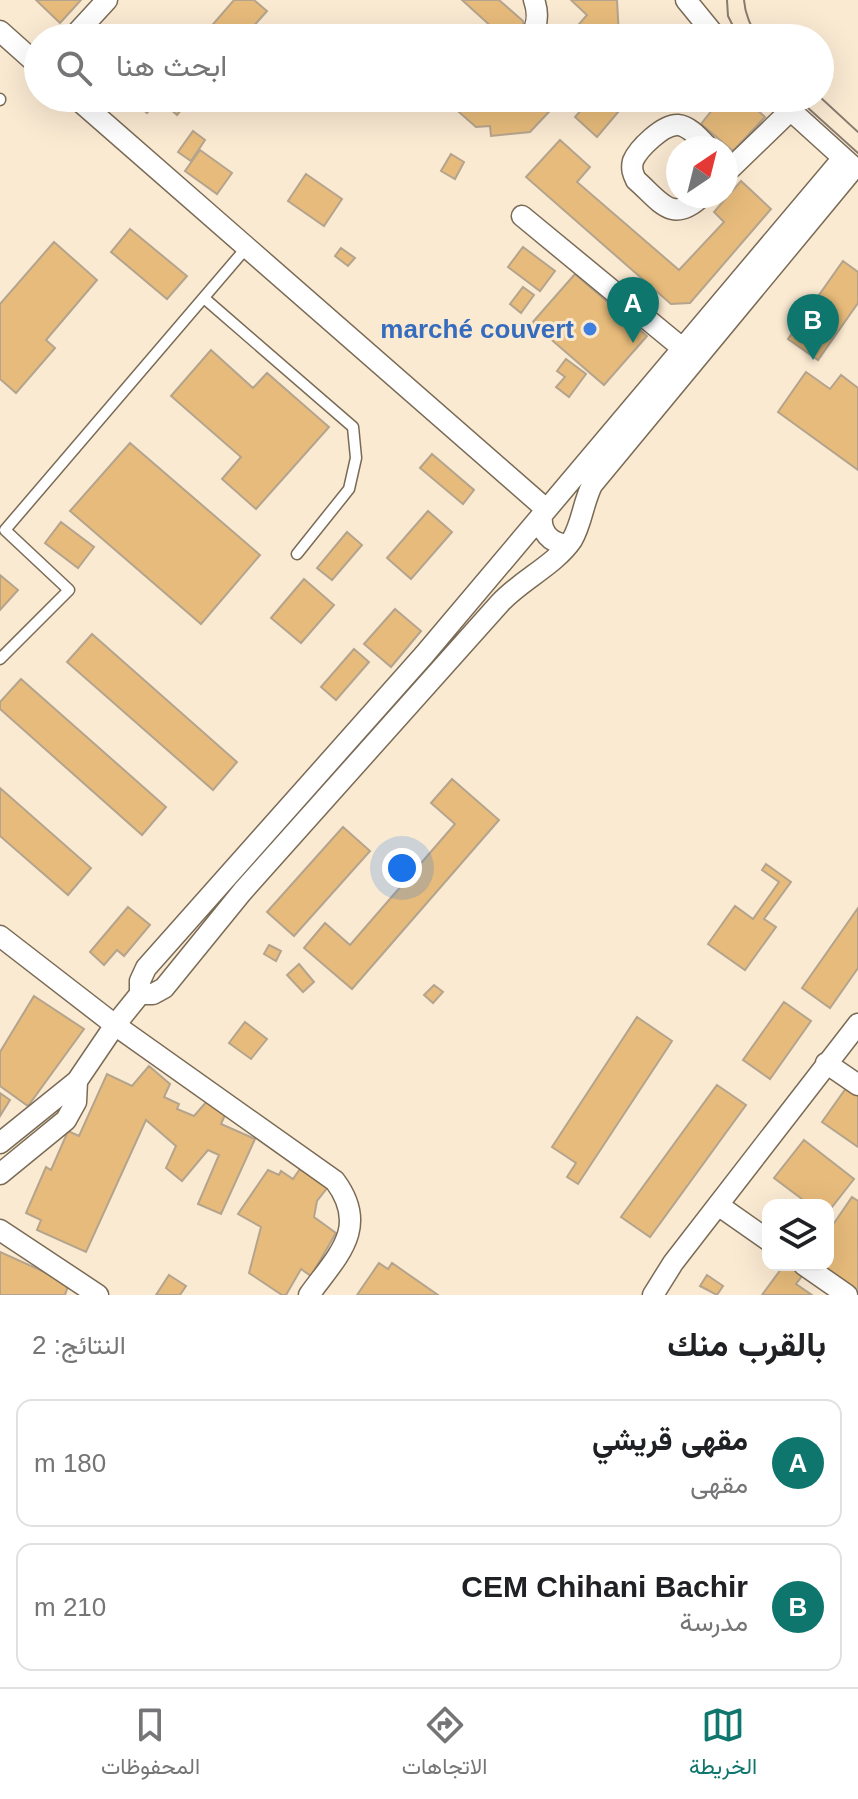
<!DOCTYPE html>
<html lang="ar">
<meta charset="utf-8">
<style>
body{margin:0;font-family:Arial,Vazirmatn,sans-serif;background:#f2f2f2;color:#202124;direction:rtl}
.controls{position:absolute;right:24px;bottom:24px;display:grid;overflow:hidden;border-radius:16px;box-shadow:0 8px 32px #0002}
.controls button{width:72px;height:72px;display:grid;place-items:center;padding:0;border:0;border-bottom:2px solid #e0e0e0;background:#fff;color:#202124;font:40px sans-serif}
.compass{position:absolute;left:666px;top:136px;width:72px;height:72px;border-radius:50%;background:#fff;box-shadow:0 8px 32px #0002;rotate:35deg}
.you{position:absolute;left:402px;top:868px;width:28px;height:28px;margin:-20px;border:6px solid #fff;border-radius:50%;background:#1a73e8;box-shadow:0 0 0 12px #1a73e833}
.badge{display:grid;place-items:center;width:52px;height:52px;border-radius:50%;background:#0f766e;color:#fff;font-size:26px;font-weight:700}
.pin{position:absolute;translate:-50% -66px;filter:drop-shadow(0 2px 4px #0008)}
.pin::after{content:'';position:absolute;top:42px;width:28px;height:24px;background:inherit;clip-path:polygon(0 0,100% 0,50% 100%)}
.list{margin:0;padding:0;list-style:none}
h2{display:flex;justify-content:space-between;align-items:center;height:104px;margin:0;padding:0 32px;font-size:34px}
h2 small{font-size:26px;font-weight:400;color:#757577}
.list li{display:grid;grid-template-columns:52px 1fr auto;gap:24px;align-items:center;box-sizing:border-box;height:128px;margin:0 16px 16px;padding:0 16px;border:2px solid #e0e0e0;border-radius:16px}
.list b{display:block;font-size:30px;white-space:nowrap}
.list p{margin:0;font-size:26px;white-space:nowrap;color:#757577}
.list em{font-size:26px;font-style:normal;color:#757577}
.icon{flex:none;width:44px;height:44px;fill:none;stroke:currentColor;stroke-width:2;stroke-linecap:round;stroke-linejoin:round}
.map{position:relative;flex:none;width:858px;height:1295px;overflow:hidden;direction:ltr}
.search{position:absolute;background:#fff;box-shadow:0 8px 32px #0002;left:24px;right:24px;top:24px;height:88px;display:flex;align-items:center;gap:20px;box-sizing:border-box;padding:0 28px;border-radius:44px;color:#757577;font-size:30px}
.sheet{height:392px;background:#fff}
nav{display:flex;justify-content:space-around;align-items:center;box-sizing:border-box;height:112px;border-top:2px solid #e0e0e0;background:#fff;font-size:22px;color:#757577}
nav a{display:grid;justify-items:center;gap:4px}
nav .on{color:#0f766e}
.map>svg:first-child{display:block}
.building{fill:#e7bb7b;stroke:#b5a48d;stroke-width:2}
.lines{fill:none;stroke-linecap:round;stroke-linejoin:round}
.service-casing{stroke:#7a6b56;stroke-width:13}
.minor-casing{stroke:#7a6b56;stroke-width:23}
.service{stroke:#fff;stroke-width:10}
.minor{stroke:#fff;stroke-width:20}
.tram{stroke:#877c6d;stroke-width:2}
.shop-dot{fill:#3f7fe0;stroke:#fbead2;stroke-width:3}
.labels{text-anchor:middle;dominant-baseline:central;stroke-width:6;stroke-linejoin:round;paint-order:stroke}
.shop-label{font-size:26px;font-weight:bold;fill:#366cbe;stroke:#fbead2;text-anchor:end}
</style>
<div class="map">
<svg width="858" height="1295" viewBox="0 0 858 1295">
<rect width="100%" height="100%" fill="#fbead2"/>
<path class="building" d="M 36,0 L 81,0 L 60,23 Z
M 234,0 L 254,0 L 267,11 L 243,38 L 201,38 Z
M 462,0 L 499,0 L 523,21 L 525,34 L 522,38 L 504,38 Z
M 571,0 L 617,0 L 619,36 L 617,38 L 567,38 L 587,15 Z
M 652,34 L 672,34 L 677,38 L 648,38 Z
M 130,98 L 191,98 L 177,115 L 159,99 L 147,113 Z
M 443,98 L 499,98 L 508,105 L 514,98 L 562,98 L 530,132 L 491,136 L 490,126 L 476,127 Z
M 592,98 L 630,98 L 597,137 L 575,117 Z
M 699,98 L 744,98 L 765,117 L 733,151 L 701,124 L 712,110 Z
M 193,131 L 205,140 L 191,161 L 178,152 Z
M 560,140 L 590,167 L 577,182 L 679,270 L 724,222 L 714,212 L 741,181 L 771,209 L 690,303 L 671,304 L 526,177 Z
M 200,150 L 232,173 L 217,194 L 185,171 Z
M 451,154 L 464,162 L 455,179 L 441,171 Z
M 306,174 L 342,199 L 324,226 L 288,201 Z
M 130,229 L 187,276 L 167,299 L 111,252 Z
M 54,242 L 97,280 L 46,340 L 55,348 L 16,393 L 0,379 L 0,304 Z
M 523,247 L 555,271 L 540,291 L 508,267 Z
M 341,248 L 355,258 L 348,266 L 335,256 Z
M 843,261 L 858,272 L 858,303 L 818,360 L 788,339 Z
M 575,274 L 647,336 L 604,385 L 532,323 Z
M 523,287 L 534,295 L 521,313 L 510,304 Z
M 211,350 L 253,388 L 267,373 L 329,427 L 256,509 L 222,479 L 241,457 L 171,396 Z
M 566,359 L 586,374 L 569,397 L 556,387 L 565,377 L 557,371 Z
M 806,372 L 830,389 L 841,375 L 858,388 L 858,470 L 778,412 Z
M 130,443 L 260,555 L 201,624 L 70,511 Z
M 432,454 L 474,490 L 463,504 L 420,468 Z
M 428,511 L 452,532 L 411,579 L 387,558 Z
M 61,522 L 94,547 L 78,568 L 45,543 Z
M 347,532 L 362,545 L 332,580 L 317,568 Z
M 0,575 L 18,590 L 0,610 Z
M 304,579 L 334,605 L 301,643 L 271,618 Z
M 395,609 L 421,631 L 391,667 L 364,644 Z
M 92,634 L 237,762 L 213,790 L 67,662 Z
M 354,649 L 369,662 L 336,700 L 321,687 Z
M 21,679 L 166,807 L 142,835 L 0,709 L 0,702 Z
M 452,779 L 499,820 L 352,989 L 304,948 L 325,923 L 350,945 L 455,824 L 431,803 Z
M 0,788 L 91,868 L 68,895 L 0,836 Z
M 343,827 L 370,851 L 294,936 L 267,912 Z
M 766,864 L 791,882 L 764,919 L 776,927 L 745,970 L 708,944 L 735,906 L 753,919 L 779,882 L 762,870 Z
M 128,907 L 150,925 L 124,956 L 117,950 L 104,965 L 90,952 Z
M 858,908 L 858,968 L 830,1008 L 802,988 Z
M 269,945 L 281,951 L 276,961 L 264,954 Z
M 299,964 L 314,982 L 303,992 L 287,975 Z
M 434,985 L 443,992 L 433,1003 L 424,995 Z
M 34,996 L 84,1029 L 28,1106 L 0,1086 L 0,1052 Z
M 784,1002 L 811,1021 L 770,1079 L 743,1060 Z
M 637,1017 L 672,1041 L 578,1184 L 567,1177 L 576,1163 L 552,1147 Z
M 245,1022 L 267,1039 L 251,1059 L 229,1043 Z
M 149,1066 L 170,1084 L 164,1097 L 179,1104 L 177,1109 L 194,1116 L 208,1100 L 225,1115 L 221,1124 L 255,1139 L 221,1214 L 198,1204 L 219,1155 L 208,1150 L 182,1181 L 166,1168 L 176,1146 L 146,1120 L 86,1252 L 37,1230 L 41,1220 L 26,1213 L 46,1167 L 51,1170 L 68,1131 L 79,1136 L 107,1074 L 132,1086 Z
M 849,1084 L 858,1091 L 858,1147 L 822,1122 Z
M 717,1085 L 746,1105 L 650,1237 L 621,1217 Z
M 0,1093 L 10,1100 L 0,1116 Z
M 804,1140 L 854,1179 L 828,1212 L 828,1205 L 810,1205 L 774,1178 Z
M 302,1166 L 328,1187 L 317,1201 L 314,1217 L 336,1233 L 311,1276 L 301,1269 L 286,1295 L 282,1295 L 249,1273 L 261,1227 L 238,1214 L 268,1170 L 279,1175 L 281,1171 L 293,1179 Z
M 852,1197 L 858,1201 L 858,1292 L 856,1295 L 812,1265 L 828,1265 L 828,1232 Z
M 0,1252 L 69,1283 L 65,1295 L 0,1295 Z
M 379,1263 L 388,1269 L 392,1263 L 438,1295 L 357,1295 Z
M 784,1265 L 787,1265 L 802,1276 L 796,1284 L 812,1295 L 762,1295 Z
M 169,1275 L 186,1286 L 180,1295 L 156,1295 Z
M 707,1275 L 723,1286 L 717,1295 L 700,1286 Z"/>
<g class="lines">
<defs>
<path id="service" d="M 0,99 L 0,100
M 204,298 L 353,427 L 356,458 L 349,489 L 297,554
M 0,659 L 69,590 L 5,530 L 247,247"/>
<path id="minor" d="M 686,0 L 717,38
M 0,31 L 38,65
M 72,38 L 107,0
M 529,38 C 538,26 539,14 534,0
M 76,98 L 546,509
M 777,98 L 851,165
M 731,168 L 791,110
M 702,196 C 672,225 660,201 636,180 C 633,174 631,169 633,161 C 638,149 663,124 678,125 C 690,126 701,140 709,148
M 522,216 L 693,357
M 542,515 C 540,532 550,543 567,545
M 0,936 L 115,1025 L 335,1181 C 370,1228 337,1256 309,1295
M 140,994 L 153,994 L 164,988 L 242,892 L 500,603 C 521,580 555,565 572,540 C 582,523 583,503 592,485 L 854,168
M 826,1063 L 858,1085
M 0,1143 L 77,1081 L 115,1025 L 140,994 L 140,981 L 146,968 L 424,655 L 843,158
M 0,1174 L 66,1120 L 76,1102 L 77,1081
M 718,1205 L 768,1240
M 0,1230 L 98,1295
M 804,1265 L 847,1295
M 653,1295 L 673,1263 L 858,1024"/>
</defs>
<use href="#service" class="service-casing"/>
<use href="#minor" class="minor-casing"/>
<use href="#service" class="service"/>
<use href="#minor" class="minor"/>
<path class="tram" d="M 727,0 L 728,16 L 739,38
M 744,0 C 745,15 751,26 758,38
M 820,97 L 858,132
M 797,98 L 858,153"/>
</g>
<circle class="shop-dot" cx="590" cy="329" r="8"/>
<g class="labels">
<g class="shop-label">
<text x="574" y="329">marché couvert</text>
</g>
</g>
</svg>
<div class="controls">
<button><svg class="icon" aria-label="layers" viewBox="0 0 24 24"><path d="M12 4l9 5-9 5-9-5zM3 14l9 5 9-5"/></svg></button>
</div>
<svg class="compass" viewBox="-18 -18 36 36"><path d="M0-13l5 13h-10z" fill="#e53935"/><path d="M0 13l5-13h-10z" fill="#757577"/></svg>
<div class="you"></div>
<div class="pin badge" style="left:633px;top:343px">A</div>
<div class="pin badge" style="left:813px;top:360px">B</div>
<div class="search"><svg class="icon" aria-label="search" viewBox="0 0 24 24"><circle cx="10" cy="10" r="6"/><path d="M15 15l6 6"/></svg>ابحث هنا</div>
</div>
<section class="sheet">
<h2>بالقرب منك<small>النتائج: 2</small></h2>
<ul class="list">
<li><span class="badge">A</span><div><b>مقهى قريشي</b><p>مقهى</p></div><em>180 m</em></li>
<li><span class="badge">B</span><div><b>CEM Chihani Bachir</b><p>مدرسة</p></div><em>210 m</em></li>
</ul>
</section>
<nav>
<a class="on"><svg class="icon" aria-label="map" viewBox="0 0 24 24"><path d="M3 6l6-2 6 2 6-2v14l-6 2-6-2-6 2zM9 4v14M15 6v14"/></svg>الخريطة</a>
<a><svg class="icon" aria-label="directions" viewBox="0 0 24 24"><path d="M12 3l9 9-9 9-9-9zM9 14v-3h6M13 9l2 2-2 2"/></svg>الاتجاهات</a>
<a><svg class="icon" aria-label="saved" viewBox="0 0 24 24"><path d="M7 4h10v16l-5-4-5 4z"/></svg>المحفوظات</a>
</nav>
